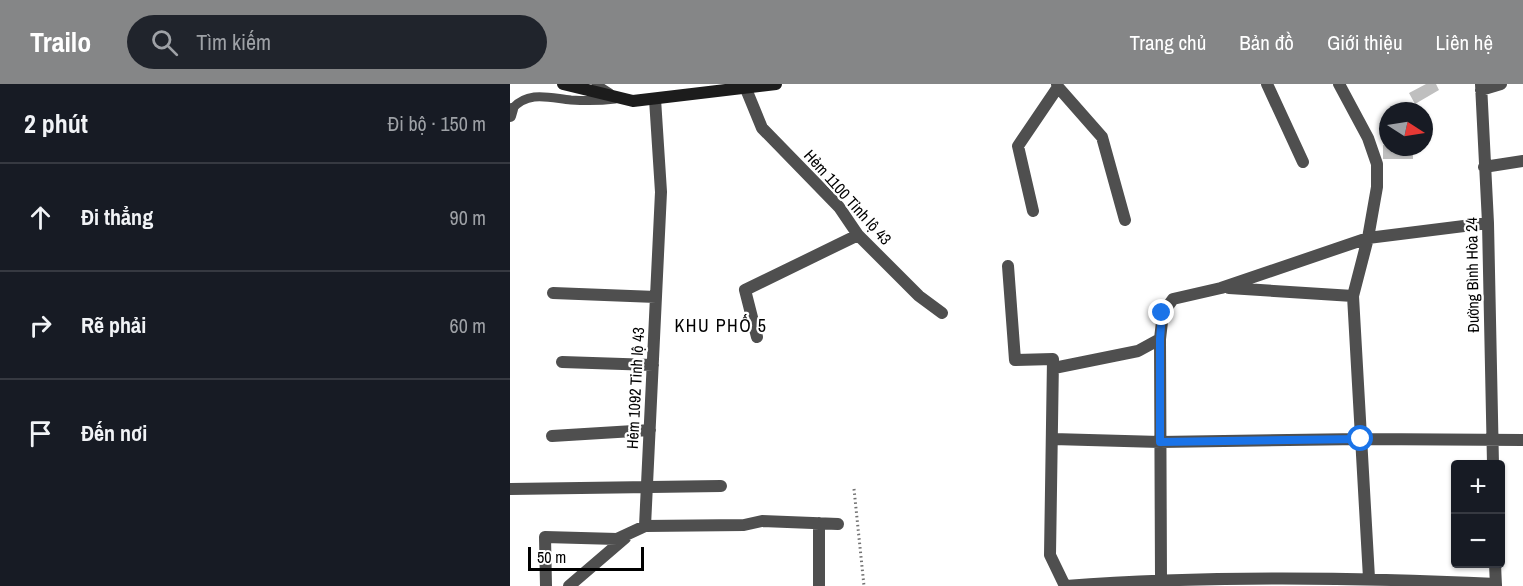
<!DOCTYPE html>
<html lang="vi">
<meta charset="utf-8">
<style>
body{margin:0;font-family:"Archivo Narrow",sans-serif;background:#20242c;color:#f1f3f6}
.controls{position:absolute;right:18px;bottom:18px;display:grid;overflow:hidden;border-radius:6px;box-shadow:0 2px 4px #0004}
.controls button{width:54px;height:54px;display:grid;place-items:center;padding:0;border:0;border-bottom:2px solid #363941;background:#171b24;color:#f1f3f6;font:30px sans-serif}
.compass{position:absolute;left:869px;top:18px;width:54px;height:54px;border-radius:50%;background:#171b24;box-shadow:0 2px 4px #0004;rotate:102deg}
.scale{position:absolute;left:18px;bottom:15px;width:116px;box-sizing:border-box;padding-left:6px;border:3px solid #000;border-top:0;font-size:16px;line-height:21px;white-space:nowrap;color:#000;-webkit-text-stroke:4px #fff;paint-order:stroke}
.stop{position:absolute;width:18px;height:18px;margin:-14px;border:4px solid #1a73e8;border-radius:50%;background:#fff}
.stop.end{background:#1a73e8;border-color:#fff;box-shadow:0 2px 6px #0008}
.list{margin:0;padding:0;list-style:none}
h2{display:flex;justify-content:space-between;align-items:center;height:78px;margin:0;padding:0 24px;font-size:26px}
h2 small{font-size:20px;font-weight:400;color:#9ea1a6}
.list li{display:grid;grid-template-columns:39px 1fr auto;gap:18px;align-items:center;box-sizing:border-box;height:108px;padding:0 24px;border-top:2px solid #363941}
.list b{display:block;font-size:22px;white-space:nowrap}
.list em{font-size:20px;font-style:normal;color:#9ea1a6}
.icon{flex:none;width:33px;height:33px;fill:none;stroke:currentColor;stroke-width:2;stroke-linecap:round;stroke-linejoin:round}
.map{position:relative;flex:none;width:1013px;height:502px;overflow:hidden}
header{display:flex;align-items:center;gap:36px;box-sizing:border-box;height:84px;padding:0 30px;background:#858687;color:#fff}
header strong{font-size:28px}
nav{display:flex;gap:33px;margin-inline-start:auto;font-size:21px}
.search{width:420px;height:54px;background:#20242c;display:flex;align-items:center;gap:15px;box-sizing:border-box;padding:0 21px;border-radius:33px;color:#9ea1a6;font-size:22px}
main{display:flex}
aside{flex:1;background:#171b24}
.map>svg:first-child{display:block}
.building{fill:#bfbfbf}
.lines{fill:none;stroke-linecap:round;stroke-linejoin:round}
.path{stroke:#717171;stroke-width:3;stroke-dasharray:1.5 3;stroke-linecap:butt}
.service{stroke:#4f4f4f;stroke-width:9}
.minor{stroke:#4f4f4f;stroke-width:12}
.secondary{stroke:#1c1c1c;stroke-width:12}
.route{stroke:#1a73e8;stroke-width:8}
.labels{text-anchor:middle;dominant-baseline:central;stroke-width:4.5;stroke-linejoin:round;paint-order:stroke}
.street-label{font-size:16px;fill:#000;stroke:#fff}
.neighbourhood-label{font-size:18px;letter-spacing:1.5px;fill:#000;stroke:#fff}
</style>
<header>
<strong>Trailo</strong>
<div class="search"><svg class="icon" aria-label="search" viewBox="0 0 24 24"><circle cx="10" cy="10" r="6"/><path d="M15 15l6 6"/></svg>Tìm kiếm</div>
<nav><a>Trang chủ</a><a>Bản đồ</a><a>Giới thiệu</a><a>Liên hệ</a></nav>
</header>
<main>
<aside>
<h2>2 phút<small>Đi bộ · 150 m</small></h2>
<ul class="list">
<li><svg class="icon" aria-label="ahead" viewBox="0 0 24 24"><path d="M12 20V5M6 11l6-6 6 6"/></svg><div><b>Đi thẳng</b></div><em>90 m</em></li>
<li><svg class="icon" aria-label="right" viewBox="0 0 24 24"><path d="M7 20v-9h11M14 6l5 5-5 5"/></svg><div><b>Rẽ phải</b></div><em>60 m</em></li>
<li><svg class="icon" aria-label="arrive" viewBox="0 0 24 24"><path d="M6 21V4h12l-3 4 3 4H6"/></svg><div><b>Đến nơi</b></div></li>
</ul>
</aside>
<div class="map">
<svg width="1013" height="502" viewBox="0 0 1013 502">
<rect width="100%" height="100%" fill="#fff"/>
<path class="building" d="M 916,0 L 926,0 L 929,6 L 905,20 L 899,9 Z
M 873,61 L 903,63 L 903,75 L 873,75 Z"/>
<g class="lines">
<path class="path" d="M 344,405 L 354,502"/>
<path class="service" d="M 86,0 L 100,9
M 2,25 C 18,6 40,14 61,16 C 76,17 90,17 105,15"/>
<path class="minor" d="M 757,0 L 793,78
M 829,0 L 858,54 L 867,80 L 867,103 L 858,154 L 843,212 L 859,494
M 971,0 L 978,139 L 983,380
M 548,3 L 592,53 L 615,136
M 236,5 L 252,44 L 329,123 L 348,151 L 409,212 L 432,229
M 971,6 L 991,0
M 0,32 L 2,25
M 974,83 L 1013,77
M 523,127 L 508,62 L 548,3 L 547,0
M 498,182 L 505,276 L 543,275 L 540,471 L 555,502
M 719,204 L 843,212
M 43,209 L 146,213
M 247,253 L 235,206 L 348,151
M 52,278 L 143,281
M 544,284 L 628,267 L 650,255
M 42,352 L 140,346
M 543,355 L 650,358 L 851,355 L 1013,356
M 0,405 L 211,402
M 135,442 L 234,441 L 252,437 L 328,440
M 985,480 L 986,502
M 651,495 L 650,255 L 653,229 L 663,215 L 711,204 L 858,154 L 978,139
M 36,502 L 35,453 L 107,455 L 135,442 L 151,108 L 145,15
M 59,502 L 115,454
M 309,502 L 309,439
M 556,502 C 700,491 843,493 986,500"/>
<path class="secondary" d="M 53,0 L 123,17 L 266,0"/>
</g>
<g class="lines">
<path class="route" d="M 652,229 L 650,255 L 650,358 L 851,355"/>
</g>
<g class="labels">
<g class="street-label">
<text transform="translate(338 113) rotate(48)">Hẻm 1100 Tỉnh lộ 43</text>
<text transform="translate(962 191) rotate(-91)">Đường Bình Hòa 24</text>
<text transform="translate(125 304) rotate(-87)">Hẻm 1092 Tỉnh lộ 43</text>
</g>
<g class="neighbourhood-label">
<text x="211" y="241">KHU PHỐ 5</text>
</g>
</g>
</svg>
<div class="controls">
<button>+</button>
<button>−</button>
</div>
<svg class="compass" viewBox="-18 -18 36 36"><path d="M0-13l5 13h-10z" fill="#e53935"/><path d="M0 13l5-13h-10z" fill="#9ea1a6"/></svg>
<div class="scale">50 m</div>
<div class="stop" style="left:851px;top:355px"></div>
<div class="stop end" style="left:652px;top:229px"></div>
</div>
</main>
